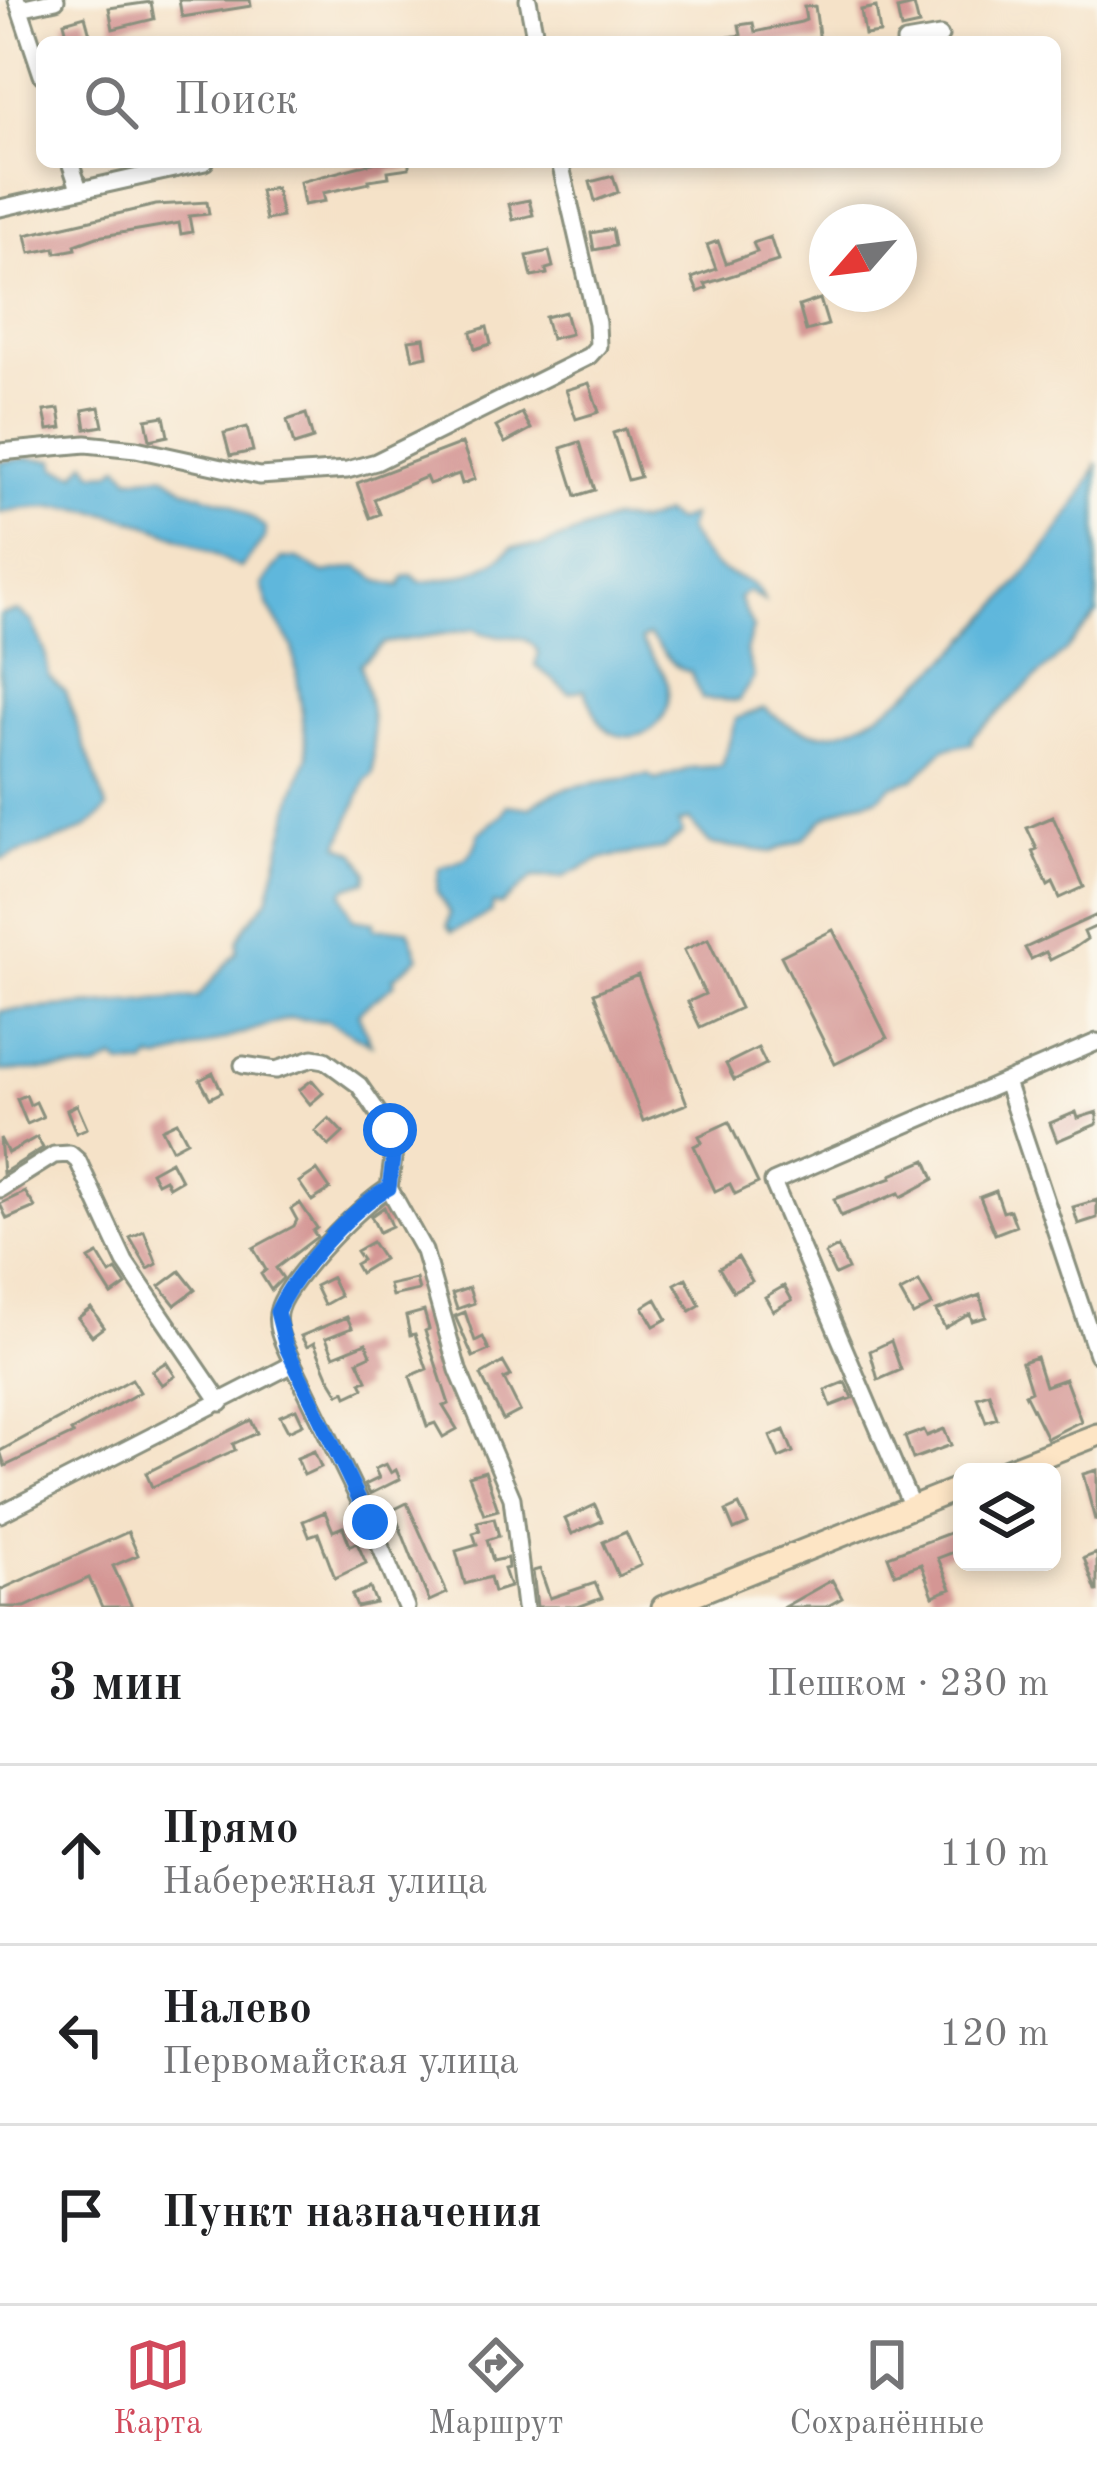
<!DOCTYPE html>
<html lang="ru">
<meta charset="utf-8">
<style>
body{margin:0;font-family:"Old Standard TT",serif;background:#f6f6f6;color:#202124}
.controls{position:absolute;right:36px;bottom:36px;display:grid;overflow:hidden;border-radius:18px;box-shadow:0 6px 18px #0003}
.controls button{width:108px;height:108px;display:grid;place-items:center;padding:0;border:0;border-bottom:3px solid #e0e0e0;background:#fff;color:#202124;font:60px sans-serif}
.compass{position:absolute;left:809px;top:204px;width:108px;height:108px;border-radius:50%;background:#fff;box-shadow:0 6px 18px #0003;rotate:242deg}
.stop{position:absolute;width:36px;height:36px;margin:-27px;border:9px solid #1a73e8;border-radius:50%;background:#fff}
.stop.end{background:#1a73e8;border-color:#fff;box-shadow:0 3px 12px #0008}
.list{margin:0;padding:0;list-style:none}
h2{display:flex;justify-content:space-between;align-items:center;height:156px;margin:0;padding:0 48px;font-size:51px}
h2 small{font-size:39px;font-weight:400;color:#757577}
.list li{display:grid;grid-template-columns:78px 1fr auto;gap:36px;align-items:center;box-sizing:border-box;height:180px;padding:0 48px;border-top:3px solid #e0e0e0}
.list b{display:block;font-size:45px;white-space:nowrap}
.list p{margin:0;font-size:39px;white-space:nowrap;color:#757577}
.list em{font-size:39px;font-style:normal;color:#757577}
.icon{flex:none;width:66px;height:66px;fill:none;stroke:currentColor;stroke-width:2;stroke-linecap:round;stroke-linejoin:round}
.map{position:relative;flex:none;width:1097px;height:1607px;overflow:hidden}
.search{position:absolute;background:#fff;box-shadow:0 6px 18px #0003;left:36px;right:36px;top:36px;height:132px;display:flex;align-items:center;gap:30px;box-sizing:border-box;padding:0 42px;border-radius:18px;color:#757577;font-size:45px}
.sheet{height:696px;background:#fff}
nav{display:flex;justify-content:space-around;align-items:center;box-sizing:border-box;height:168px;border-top:3px solid #e0e0e0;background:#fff;font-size:33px;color:#757577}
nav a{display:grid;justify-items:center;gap:6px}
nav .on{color:#d1495b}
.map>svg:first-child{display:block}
.water{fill:#5fb7dc;stroke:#3f7a88;stroke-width:3}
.building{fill:#d49694}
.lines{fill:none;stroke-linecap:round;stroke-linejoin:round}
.street-casing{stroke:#8a907e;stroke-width:21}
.secondary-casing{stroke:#8a907e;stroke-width:27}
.street{stroke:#fff;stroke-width:15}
.secondary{stroke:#fde5c5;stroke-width:21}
.route{stroke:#1a73e8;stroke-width:15}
</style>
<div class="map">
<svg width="1097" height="1607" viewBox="0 0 1097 1607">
<rect width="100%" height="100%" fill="#fbf7ec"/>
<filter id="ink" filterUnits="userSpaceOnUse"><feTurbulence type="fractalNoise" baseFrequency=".00833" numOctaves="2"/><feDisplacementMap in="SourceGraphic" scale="24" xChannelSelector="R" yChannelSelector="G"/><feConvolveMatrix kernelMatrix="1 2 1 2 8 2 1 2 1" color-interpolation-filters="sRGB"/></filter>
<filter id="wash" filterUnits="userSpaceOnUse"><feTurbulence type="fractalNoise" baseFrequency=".004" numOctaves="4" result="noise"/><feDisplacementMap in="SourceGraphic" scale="48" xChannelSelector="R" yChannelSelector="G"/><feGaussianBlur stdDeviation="2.7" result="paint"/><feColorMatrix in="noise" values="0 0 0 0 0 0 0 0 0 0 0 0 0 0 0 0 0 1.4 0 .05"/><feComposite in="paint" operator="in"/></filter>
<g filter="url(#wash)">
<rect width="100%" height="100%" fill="#f5e2c8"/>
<path class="water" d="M 27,458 L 54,460 L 56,468 L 76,474 L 86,462 L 94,473 L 111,472 L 119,465 L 130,478 L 164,475 L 187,490 L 232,504 L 266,528 L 265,538 L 241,568 C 229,564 220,556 208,551 C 144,519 70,495 0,513 L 0,462 Z
M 1097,463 L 1097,614 L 1065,651 L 972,737 L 972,743 L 944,749 L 914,779 L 891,786 L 878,798 L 851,804 L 824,818 L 804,839 L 772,852 L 710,844 L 689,820 L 678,823 L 683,833 L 663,849 L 603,858 L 563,877 L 533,877 L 501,905 L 493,904 L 491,913 L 452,932 L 447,926 L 450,913 L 437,892 L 439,868 C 461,862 475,858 479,833 L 502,815 L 507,805 L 531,808 C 553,782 613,782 648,775 L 656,780 L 691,768 L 722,766 L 736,719 L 764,708 C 782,723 807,736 831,733 C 913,722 1069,537 1097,463 Z
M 664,514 L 675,521 L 691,516 L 687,530 C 695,544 705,558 718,568 C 736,582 756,576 764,601 L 748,591 L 739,598 L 753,628 L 746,651 L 754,677 L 738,701 L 702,699 L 690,671 C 671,671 664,647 648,636 L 641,640 C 648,654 663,666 667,682 C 678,720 640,749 609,731 C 596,723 591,702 584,689 L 569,693 L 535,665 L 539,653 C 525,627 496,643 475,629 L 384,643 L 360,664 C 372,706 375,730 373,774 L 366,780 L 339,845 L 356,853 L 368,873 L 366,881 L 345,888 L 343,894 L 353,919 L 374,922 L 374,929 L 408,929 L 419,957 L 393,978 L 395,983 C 383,996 368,1001 358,1013 L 371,1044 L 328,1021 L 290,1018 L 161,1060 L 151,1059 L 145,1065 L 121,1065 L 114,1059 L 95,1069 L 0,1071 L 0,1011 L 198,997 L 237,952 L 238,940 L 246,926 L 268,899 L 294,793 L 308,756 L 293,647 L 269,607 L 262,585 L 282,558 L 298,559 L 324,573 L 359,567 L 379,581 L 400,586 L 404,577 L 412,575 L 420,582 C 454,580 488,572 512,547 L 542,546 L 613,519 L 640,522 Z
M 18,611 L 32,622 L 45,652 L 49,676 L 65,692 L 107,808 C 89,838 34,844 3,859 L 0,858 L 0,615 Z"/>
<g id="blocks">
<path class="building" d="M 179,0 L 250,0 L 251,6 L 182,17 Z
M 151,2 L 154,19 L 113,29 L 109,8 Z
M 914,5 L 919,25 L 901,29 L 897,9 Z
M 815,6 L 820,42 L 730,42 L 729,37 L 741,35 L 739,25 L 753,23 L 755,32 L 801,22 L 806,20 L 804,7 Z
M 876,7 L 880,33 L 865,35 L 861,10 Z
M 85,16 L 92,42 L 69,42 L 64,22 Z
M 376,162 L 409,162 L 409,168 L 388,171 L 389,177 L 369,180 L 370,183 L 323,193 L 325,201 L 304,205 L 300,182 Z
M 613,176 L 618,192 L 595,201 L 590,182 Z
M 276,188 L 282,217 L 266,220 L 260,191 Z
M 529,200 L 533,215 L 513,220 L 509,204 Z
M 207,202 L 209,214 L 189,216 L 192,232 L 181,234 L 179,223 L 97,237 L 75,245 L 76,249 L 56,253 L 55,248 L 30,253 L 26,235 L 156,205 Z
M 612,229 L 615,246 L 594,250 L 591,233 Z
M 770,237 L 778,261 L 705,284 L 707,288 L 698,292 L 692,278 L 716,269 L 707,245 L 718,241 L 726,263 L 757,252 L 753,243 Z
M 549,251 L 553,267 L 546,269 L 547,274 L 532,277 L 527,256 Z
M 820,299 L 828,325 L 806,331 L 799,306 Z
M 565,312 L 571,334 L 551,339 L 545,317 Z
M 487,327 L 491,344 L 475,349 L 471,332 Z
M 424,338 L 427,356 L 413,359 L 409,340 Z
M 589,383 L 599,412 L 576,419 L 566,390 Z
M 99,407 L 103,426 L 86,429 L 83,410 Z
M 59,409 L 62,428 L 48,430 L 44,411 Z
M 522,413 L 531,429 L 505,443 L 496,427 Z
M 306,414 L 313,439 L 294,445 L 287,420 Z
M 164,416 L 168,436 L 150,440 L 146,419 Z
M 247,427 L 253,451 L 230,456 L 224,433 Z
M 625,429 L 640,477 L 628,480 L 613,433 Z
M 580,442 L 595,490 L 576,496 L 561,448 Z
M 462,443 L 475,479 L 462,484 L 459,474 L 429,484 L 426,477 L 374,499 L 380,514 L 370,518 L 357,483 Z
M 1053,817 L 1084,887 L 1060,898 L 1053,883 L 1048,886 L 1032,851 L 1037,849 L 1027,828 Z
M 1097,915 L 1097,926 L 1084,932 L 1087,939 L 1074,948 L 1050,960 L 1046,952 L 1031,959 L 1025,948 Z
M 833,930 L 887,1038 L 835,1064 L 781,956 Z
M 708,939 L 740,1008 L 700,1027 L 688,1002 L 705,994 L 684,950 Z
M 638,975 L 687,1104 L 643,1121 L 594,993 Z
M 758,1048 L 766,1064 L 734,1080 L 726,1064 Z
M 213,1073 L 222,1092 L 210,1098 L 200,1080 Z
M 312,1080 L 323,1093 L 310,1104 L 299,1090 Z
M 26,1095 L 30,1105 L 36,1102 L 43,1117 L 27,1124 L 17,1099 Z
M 77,1105 L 87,1128 L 76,1133 L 67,1110 Z
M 1076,1112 L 1078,1118 L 1097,1112 L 1097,1124 L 1057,1141 L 1050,1123 Z
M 329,1118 L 343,1133 L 329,1146 L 315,1131 Z
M 177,1122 L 187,1141 L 172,1149 L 162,1129 Z
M 729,1122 L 758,1183 L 735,1194 L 730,1184 L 715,1191 L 694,1146 L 702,1142 L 699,1136 Z
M 37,1137 L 43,1148 L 3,1173 L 0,1138 L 8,1153 Z
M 926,1160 L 934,1179 L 901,1197 L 899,1193 L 841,1216 L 834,1199 L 892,1178 L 891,1175 Z
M 171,1161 L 181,1180 L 169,1187 L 165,1179 L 157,1183 L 151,1172 Z
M 317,1170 L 330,1189 L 312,1201 L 299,1182 Z
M 996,1191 L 1003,1212 L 1010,1210 L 1016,1226 L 995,1234 L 980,1197 Z
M 25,1192 L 35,1207 L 7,1219 L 0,1204 Z
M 1097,1200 L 1097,1218 L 1078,1224 L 1073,1207 Z
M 300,1203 L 317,1228 L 313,1231 L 317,1237 L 276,1268 L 283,1278 L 271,1290 L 261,1274 L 266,1270 L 253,1248 L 294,1226 L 297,1220 L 291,1209 Z
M 384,1207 L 392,1226 L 379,1232 L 371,1216 Z
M 144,1231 L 157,1264 L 148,1269 L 130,1238 Z
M 372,1242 L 383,1259 L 360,1273 L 355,1264 L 362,1260 L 356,1251 Z
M 838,1247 L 848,1269 L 835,1275 L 825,1254 Z
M 98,1254 L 110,1274 L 116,1270 L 126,1285 L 112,1295 L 89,1259 Z
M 738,1257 L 752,1281 L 733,1291 L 719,1268 Z
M 180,1271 L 195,1290 L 175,1305 L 160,1286 Z
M 331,1278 L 340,1296 L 324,1305 L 315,1286 Z
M 686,1278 L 700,1305 L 690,1311 L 675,1284 Z
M 416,1279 L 419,1290 L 392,1296 L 389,1285 Z
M 919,1282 L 932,1305 L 913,1315 L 900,1292 Z
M 784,1286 L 792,1300 L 773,1311 L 765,1297 Z
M 469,1288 L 474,1303 L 457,1309 L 452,1294 Z
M 980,1295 L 986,1317 L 972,1321 L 970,1314 L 945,1328 L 936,1311 Z
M 656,1299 L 667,1319 L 654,1326 L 643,1307 Z
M 91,1308 L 104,1327 L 92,1336 L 78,1318 Z
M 424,1311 L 429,1329 L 425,1331 L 449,1404 L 443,1406 L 457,1429 L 443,1437 L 435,1423 L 427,1426 L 410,1376 L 427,1369 L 415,1334 L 410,1335 L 406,1316 Z
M 465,1312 L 475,1341 L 483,1337 L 489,1350 L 473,1357 L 455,1316 Z
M 347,1317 L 352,1328 L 326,1338 L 334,1356 L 366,1343 L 371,1355 L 358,1361 L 367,1380 L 361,1382 L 364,1388 L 347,1396 L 345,1391 L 339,1394 L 328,1376 L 314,1343 L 307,1347 L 301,1336 Z
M 891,1341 L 901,1370 L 878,1380 L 870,1351 Z
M 1036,1357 L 1045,1386 L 1065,1379 L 1081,1421 L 1047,1438 L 1025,1394 L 1031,1391 L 1022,1362 Z
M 166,1362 L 175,1376 L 162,1385 L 152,1371 Z
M 503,1362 L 511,1376 L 504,1379 L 520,1411 L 503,1420 L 481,1375 Z
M 132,1379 L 140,1392 L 71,1431 L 73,1434 L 5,1466 L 0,1451 Z
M 845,1382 L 852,1398 L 831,1406 L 825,1390 Z
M 989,1393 L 997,1418 L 986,1422 L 977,1397 Z
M 296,1409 L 303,1424 L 288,1431 L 280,1416 Z
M 251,1420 L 257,1433 L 233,1444 L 235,1450 L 152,1487 L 146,1473 Z
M 944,1429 L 951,1445 L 913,1459 L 905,1437 L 924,1430 L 927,1436 Z
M 784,1430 L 793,1452 L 779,1458 L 770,1436 Z
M 314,1451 L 321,1467 L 304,1475 L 297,1458 Z
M 386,1464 L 391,1473 L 396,1470 L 400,1479 L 370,1494 L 365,1485 L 379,1478 L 375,1469 Z
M 1097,1470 L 1097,1520 L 1095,1520 L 1083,1474 Z
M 485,1471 L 498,1510 L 484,1514 L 469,1476 Z
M 407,1503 L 447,1593 L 429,1601 L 393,1510 Z
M 595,1505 L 602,1521 L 572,1534 L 565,1519 Z
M 739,1505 L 748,1524 L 734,1530 L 726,1511 Z
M 325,1512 L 333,1531 L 343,1527 L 350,1546 L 357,1543 L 366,1563 L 335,1578 L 318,1533 L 309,1536 L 303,1521 Z
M 494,1518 L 499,1536 L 487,1540 L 493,1561 L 507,1558 L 508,1568 L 504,1569 L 510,1587 L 494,1592 L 490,1577 L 465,1584 L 456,1551 L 477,1545 L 473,1533 L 480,1531 L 477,1522 Z
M 955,1531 L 962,1549 L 938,1558 L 951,1589 L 933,1596 L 921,1564 L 895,1574 L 888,1556 Z
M 128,1532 L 138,1555 L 113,1566 L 132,1607 L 102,1607 L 89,1578 L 25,1607 L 0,1607 L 0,1590 Z
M 626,1532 L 641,1565 L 618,1576 L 603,1542 Z
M 1097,1553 L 1097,1591 L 1096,1591 L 1084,1558 Z
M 540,1569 L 550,1598 L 595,1583 L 602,1598 L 578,1607 L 537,1607 L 533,1571 Z
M 832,1580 L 842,1598 L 826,1607 L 784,1607 Z
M 370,1588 L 376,1603 L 357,1607 L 352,1595 Z"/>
</g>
</g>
<g filter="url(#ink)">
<use href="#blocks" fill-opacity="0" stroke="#8a907e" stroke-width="3"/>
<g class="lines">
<defs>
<path id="street" d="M 17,0 L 42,75
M 528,0 L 536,42
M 20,8 L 56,0
M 905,42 L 940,36
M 70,162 L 79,189
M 0,208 L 205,162
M 0,452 L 86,444 L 136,449 L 259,476 L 347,470 L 376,462 L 589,356 L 598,346 L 597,323 L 560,162
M 243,1065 L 276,1070 L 313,1058 L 325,1060 L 359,1085 L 390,1130 L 394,1151 L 389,1188 L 424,1251 L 458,1370 L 512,1498 L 525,1607
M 1006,1082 L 1097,1354
M 0,1189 L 54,1155 L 70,1154 L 78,1161 L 125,1262 L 221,1403
M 293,1364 L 370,1522 L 406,1607
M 912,1507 L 773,1182 L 1097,1042
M 0,1514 L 293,1364 C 286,1348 273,1327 279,1309 C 287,1280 363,1202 389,1188"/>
<path id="secondary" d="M 1002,1472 L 1097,1435
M 663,1607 L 962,1487"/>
</defs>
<use href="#street" class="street-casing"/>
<use href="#secondary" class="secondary-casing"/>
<use href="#street" class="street"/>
<use href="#secondary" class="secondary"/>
</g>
</g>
<g class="lines" filter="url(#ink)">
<path class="route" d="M 370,1522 L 286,1347 L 277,1312 C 293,1275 353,1206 389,1188 L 394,1151 L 390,1130"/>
</g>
</svg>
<div class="controls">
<button><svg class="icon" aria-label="layers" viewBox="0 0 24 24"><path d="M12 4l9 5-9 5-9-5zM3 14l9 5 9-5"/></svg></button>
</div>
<svg class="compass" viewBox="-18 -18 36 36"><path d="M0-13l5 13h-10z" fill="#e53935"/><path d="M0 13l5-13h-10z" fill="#757577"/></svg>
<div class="stop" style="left:390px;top:1130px"></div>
<div class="stop end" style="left:370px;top:1522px"></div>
<div class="search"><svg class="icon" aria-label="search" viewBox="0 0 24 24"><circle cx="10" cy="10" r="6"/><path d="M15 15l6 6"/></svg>Поиск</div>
</div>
<section class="sheet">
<h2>3 мин<small>Пешком · 230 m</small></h2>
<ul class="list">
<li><svg class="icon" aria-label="ahead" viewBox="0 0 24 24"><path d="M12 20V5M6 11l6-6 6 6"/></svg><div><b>Прямо</b><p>Набережная улица</p></div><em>110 m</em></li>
<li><svg class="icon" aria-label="left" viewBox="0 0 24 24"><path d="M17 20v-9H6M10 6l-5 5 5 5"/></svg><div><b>Налево</b><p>Первомайская улица</p></div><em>120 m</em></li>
<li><svg class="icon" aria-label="arrive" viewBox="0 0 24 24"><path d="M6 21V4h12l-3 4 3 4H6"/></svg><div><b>Пункт назначения</b></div></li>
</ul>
</section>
<nav>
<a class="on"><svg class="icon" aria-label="map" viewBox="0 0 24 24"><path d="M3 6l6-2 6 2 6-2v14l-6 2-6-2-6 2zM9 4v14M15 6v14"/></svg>Карта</a>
<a><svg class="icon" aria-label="directions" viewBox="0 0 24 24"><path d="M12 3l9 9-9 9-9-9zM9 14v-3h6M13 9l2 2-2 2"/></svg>Маршрут</a>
<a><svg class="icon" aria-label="saved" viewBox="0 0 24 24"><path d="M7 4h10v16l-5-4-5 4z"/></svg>Сохранённые</a>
</nav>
